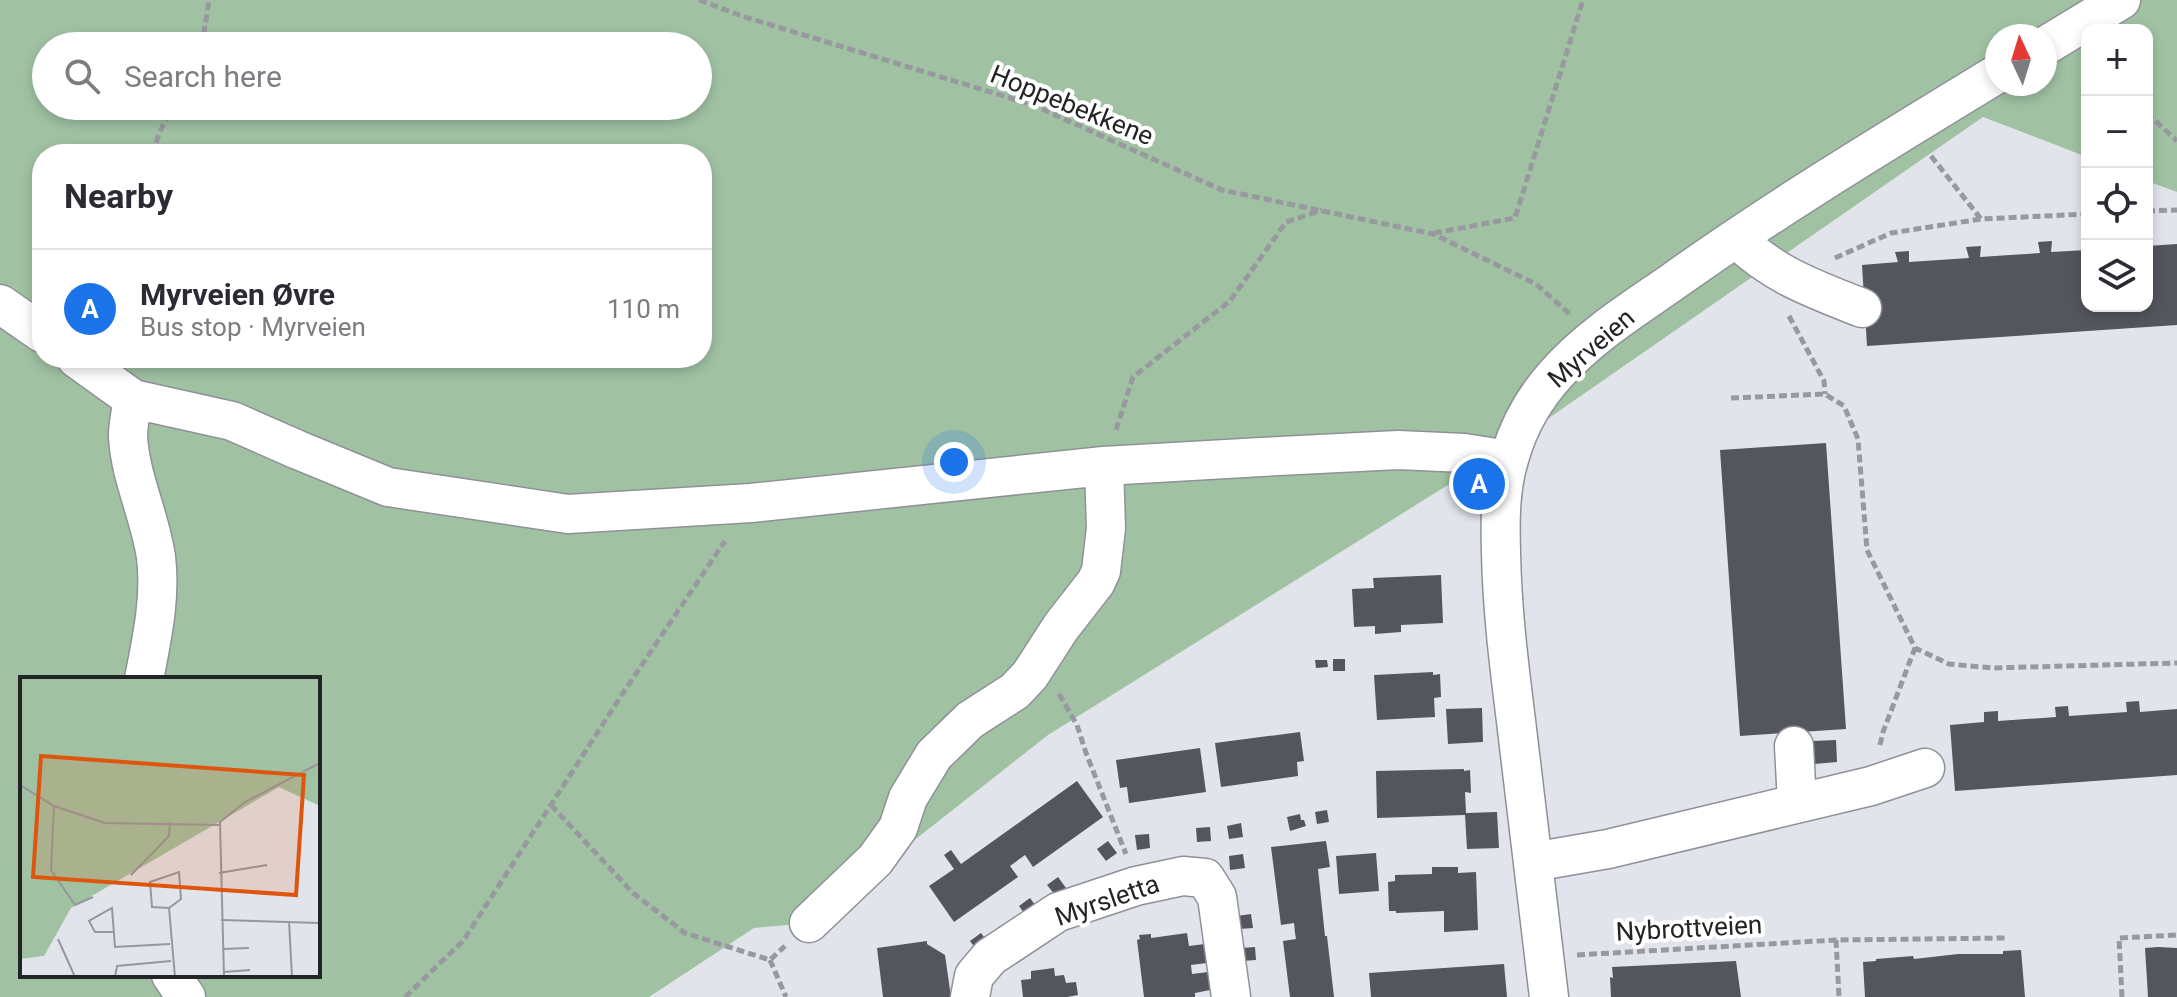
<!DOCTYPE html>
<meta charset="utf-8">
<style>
body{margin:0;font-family:Roboto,sans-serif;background:#f7f7f7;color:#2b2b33}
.controls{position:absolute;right:24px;top:24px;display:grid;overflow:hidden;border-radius:16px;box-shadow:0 4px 12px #0003}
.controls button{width:72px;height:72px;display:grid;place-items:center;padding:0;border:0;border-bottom:2px solid #e1e1e2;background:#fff;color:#2b2b33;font:40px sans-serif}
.compass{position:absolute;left:1985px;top:24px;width:72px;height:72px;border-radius:50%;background:#fff;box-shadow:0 4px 12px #0003;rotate:356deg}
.you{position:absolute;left:954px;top:462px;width:28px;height:28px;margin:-20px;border:6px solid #fff;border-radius:50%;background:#1a73e8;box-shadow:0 0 0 12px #1a73e833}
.badge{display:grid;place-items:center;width:52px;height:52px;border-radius:50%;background:#1a73e8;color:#fff;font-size:26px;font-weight:700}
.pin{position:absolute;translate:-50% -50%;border:4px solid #fff;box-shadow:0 2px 8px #0006}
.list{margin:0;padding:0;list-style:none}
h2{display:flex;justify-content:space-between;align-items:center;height:104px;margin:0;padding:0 32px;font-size:34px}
h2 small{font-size:26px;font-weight:400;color:#7c7c81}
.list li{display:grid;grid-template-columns:52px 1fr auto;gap:24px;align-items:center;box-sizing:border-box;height:120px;padding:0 32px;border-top:2px solid #e1e1e2}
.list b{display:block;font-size:30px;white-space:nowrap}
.list p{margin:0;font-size:26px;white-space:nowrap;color:#7c7c81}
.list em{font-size:26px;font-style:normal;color:#7c7c81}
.icon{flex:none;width:44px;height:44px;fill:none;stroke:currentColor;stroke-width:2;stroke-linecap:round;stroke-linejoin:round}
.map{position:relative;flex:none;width:2177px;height:997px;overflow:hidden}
.search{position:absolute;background:#fff;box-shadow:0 4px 12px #0003;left:32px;top:32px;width:680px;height:88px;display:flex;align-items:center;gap:20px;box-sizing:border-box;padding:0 28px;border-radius:44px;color:#7c7c81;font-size:30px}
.panel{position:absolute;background:#fff;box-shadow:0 4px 12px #0003;left:32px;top:144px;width:680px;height:224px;border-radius:32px}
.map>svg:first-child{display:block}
.green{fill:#a0c2a3;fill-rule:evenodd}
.building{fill:#54565d}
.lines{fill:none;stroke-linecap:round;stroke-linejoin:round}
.minor-casing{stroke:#8f9198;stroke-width:41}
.path{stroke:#98999f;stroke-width:5;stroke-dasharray:8 4;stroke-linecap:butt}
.minor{stroke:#fff;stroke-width:38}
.labels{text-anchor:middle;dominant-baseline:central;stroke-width:8;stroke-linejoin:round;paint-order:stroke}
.street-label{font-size:26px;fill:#232427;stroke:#fff}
.inset-road{fill:none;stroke:#96979d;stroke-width:2}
.view{fill:#de560d;fill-opacity:0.15;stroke:#de560d;stroke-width:4}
.inset-edge{fill:none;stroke:#232427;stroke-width:4}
</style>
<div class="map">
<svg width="2177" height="997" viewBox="0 0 2177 997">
<rect width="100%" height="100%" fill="#e2e4ec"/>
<path class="green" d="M 0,0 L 2177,0 L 2177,192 L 2147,181 L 2147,30 L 2087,30 L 2087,157 L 1983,117 L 1491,458 L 1048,735 L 809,923 L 754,928 L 649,997 L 0,997 ZM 1997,36 L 2045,36 L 2045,84 L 1997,84 ZM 46,46 L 698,46 L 698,106 L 46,106 ZM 42,154 L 702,154 L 702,358 L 42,358 ZM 22,679 L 318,679 L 318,975 L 22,975 Z"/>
<path class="building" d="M 2052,241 L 2051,252 L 2087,250 L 2087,306 L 2147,306 L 2147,246 L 2177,244 L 2177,325 L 1867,346 L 1862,265 L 1898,262 L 1895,252 L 1909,251 L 1909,262 L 1969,258 L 1966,247 L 1981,246 L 1980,257 L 2040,253 L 2038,242 Z
M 1826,443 L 1846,729 L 1740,736 L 1720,450 Z
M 1441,575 L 1443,623 L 1401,625 L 1401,632 L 1375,634 L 1375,626 L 1354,627 L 1352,589 L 1374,588 L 1373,578 Z
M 1333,659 L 1345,659 L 1345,671 L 1333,671 Z
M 1315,660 L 1327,660 L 1328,667 L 1316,668 Z
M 1433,672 L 1433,675 L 1440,674 L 1441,697 L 1434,698 L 1435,717 L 1377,720 L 1374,675 Z
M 2139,701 L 2140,712 L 2177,709 L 2177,775 L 1955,791 L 1950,725 L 1984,722 L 1984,712 L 1998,711 L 1998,721 L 2056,717 L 2055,707 L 2068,706 L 2069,716 L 2127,712 L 2126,702 Z
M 1482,708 L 1483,742 L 1448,744 L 1446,709 Z
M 1300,732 L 1304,761 L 1297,762 L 1298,776 L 1221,787 L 1215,743 Z
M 1836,740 L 1837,762 L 1814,764 L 1813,741 Z
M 1200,748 L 1206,792 L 1129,803 L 1127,787 L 1120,788 L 1116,760 Z
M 1464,769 L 1464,771 L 1470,770 L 1471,793 L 1465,792 L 1466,813 L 1497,812 L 1499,848 L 1467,849 L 1465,815 L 1377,818 L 1376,771 Z
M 1077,781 L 1103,817 L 1033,867 L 1025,855 L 1010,866 L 1018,877 L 954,922 L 929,886 L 954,869 L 944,855 L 951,850 L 961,864 Z
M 1327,810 L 1329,822 L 1317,824 L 1315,812 Z
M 1300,814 L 1301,820 L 1304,820 L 1306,826 L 1290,831 L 1287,817 Z
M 1241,823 L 1243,837 L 1229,839 L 1227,826 Z
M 1210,827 L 1211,841 L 1197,842 L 1196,828 Z
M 1149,834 L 1150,848 L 1137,850 L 1135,835 Z
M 1108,841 L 1117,853 L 1106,861 L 1097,849 Z
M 1326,841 L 1330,867 L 1318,869 L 1325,936 L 1327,936 L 1334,997 L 1290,997 L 1283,941 L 1296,939 L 1295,933 L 1294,923 L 1281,925 L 1271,847 Z
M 1376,853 L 1379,891 L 1339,894 L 1336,856 Z
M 1243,854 L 1245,868 L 1230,870 L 1229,856 Z
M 1432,867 L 1458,867 L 1458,873 L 1476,872 L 1478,930 L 1444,932 L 1444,911 L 1396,913 L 1396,911 L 1389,911 L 1388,882 L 1395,881 L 1395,875 L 1432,874 Z
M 1058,877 L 1066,888 L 1056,896 L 1047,885 Z
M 1030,898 L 1038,909 L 1027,917 L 1019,906 Z
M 1251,914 L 1253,928 L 1239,929 L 1237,916 Z
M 981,933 L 989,944 L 978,952 L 970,941 Z
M 1187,933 L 1189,946 L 1205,944 L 1207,963 L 1191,965 L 1192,974 L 1208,972 L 1209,978 L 1214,977 L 1215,989 L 1195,993 L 1195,997 L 1144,997 L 1137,940 L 1140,939 L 1139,935 L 1151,934 L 1151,938 Z
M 927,941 L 927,944 L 945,955 L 951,997 L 883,997 L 877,948 Z
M 1255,947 L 1256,960 L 1242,961 L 1241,948 Z
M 2158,947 L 2177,948 L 2177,997 L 2148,997 L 2145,948 Z
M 2021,950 L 2025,997 L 1865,997 L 1863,962 L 1876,961 L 1876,959 L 1913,956 L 1914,959 L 1958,954 L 2003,954 L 2003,951 Z
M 1736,961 L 1741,997 L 1611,997 L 1610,977 L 1613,978 L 1612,967 Z
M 1504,964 L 1507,997 L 1371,997 L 1369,973 Z
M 1054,968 L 1055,976 L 1064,975 L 1066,983 L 1076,982 L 1078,995 L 1067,997 L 1023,997 L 1021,980 L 1031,979 L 1031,971 Z"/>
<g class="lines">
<defs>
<path id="minor" d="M 2045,46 L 2121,0
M 1736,238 C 1773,275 1814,289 1862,308
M 0,304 L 42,333
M 76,358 L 133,399 L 232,421 L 298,450 L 388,487 L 568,514 L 751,503 L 1104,466 L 1261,457 L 1398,450 L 1464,453 L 1508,460
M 133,399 C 131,411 128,424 128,436 C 130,477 150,516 156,557 C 161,598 152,638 144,679
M 1794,746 L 1797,803
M 1533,862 L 1608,849 L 1871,786 L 1925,768
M 809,923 L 875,860 L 898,828 L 908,798 L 934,755 L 970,720 L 1015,691 L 1030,675 L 1061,627 L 1096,582 L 1101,571 L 1106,528 L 1104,466
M 171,975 L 186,997
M 970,997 L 974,976 L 990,957 L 1058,912 L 1136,886 L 1183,876 L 1205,878 L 1217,897 L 1231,997
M 1549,997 C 1538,905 1527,813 1516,721 C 1509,665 1502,609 1501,552 C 1500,520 1500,487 1510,456 C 1519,425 1535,397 1557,373 C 1589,337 1632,310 1671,283 C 1776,208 1887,141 1997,74"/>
</defs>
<use href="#minor" class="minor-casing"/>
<path class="path" d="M 699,0 L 745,17 L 1033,105 L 1222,190 L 1433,234 L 1536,284 L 1571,315
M 202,46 L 209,0
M 2147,113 L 2177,141
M 152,154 L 159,134 L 172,106
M 1931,156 L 1981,219 L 2087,214
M 2147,211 L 2177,210
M 1434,233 L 1515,218 L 1583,0
M 1835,258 L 1891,233 L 1981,219
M 1789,316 L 1824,381 L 1825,394
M 1731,398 L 1825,394 L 1844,406 L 1858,439 L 1867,550 L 1915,648 L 1949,664 L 1992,668 L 2177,663
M 1116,430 L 1133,377 L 1230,301 L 1286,222 L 1322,210
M 1059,694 L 1077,725 L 1086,753 L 1126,854
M 1880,745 L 1883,732 L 1915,648
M 551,805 L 633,893 L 685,933 L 770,960 L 785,946
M 1836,940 L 1839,997
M 1577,955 L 1836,940 L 2007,938
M 770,960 L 786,997
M 405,997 L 463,941 L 623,693 L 725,541
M 2122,997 L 2119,938 L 2177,935"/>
<use href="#minor" class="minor"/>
</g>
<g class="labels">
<g class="street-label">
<text transform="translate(1072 105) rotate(22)">Hoppebekkene</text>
<text transform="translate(1591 348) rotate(-41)">Myrveien</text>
<text transform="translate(1107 900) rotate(-19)">Myrsletta</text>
<text transform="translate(1689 928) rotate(-3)">Nybrottveien</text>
</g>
</g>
<g transform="translate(20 677)">
<rect width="300" height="300" fill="#e2e4ec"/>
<path d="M 0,0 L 300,0 L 300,129 L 259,110 L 51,231 L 24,279 L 0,282 Z" fill="#a0c2a3"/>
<path class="inset-road" d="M 0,108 L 34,129 L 85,146 L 199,148M 34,129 L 31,193 L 55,228 L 73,220M 159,195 L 161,222 L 149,231 L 132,230 L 130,205 ZM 199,196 L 247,188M 111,198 L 149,159 L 150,145M 149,231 L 155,300M 201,243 L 300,246M 269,245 L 272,300M 93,255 L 75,255 L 69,244 L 92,231 L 95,270 L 150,267M 38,262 L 55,300M 203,272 L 229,271M 204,295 L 230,293M 95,300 L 97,289 L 151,284M 204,300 L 200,145 L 225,125 L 300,86"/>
<path class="view" d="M 21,79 L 284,98 L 276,218 L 13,200 Z"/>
<rect width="300" height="300" class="inset-edge"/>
</g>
</svg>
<div class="controls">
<button>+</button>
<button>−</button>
<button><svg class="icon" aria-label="locate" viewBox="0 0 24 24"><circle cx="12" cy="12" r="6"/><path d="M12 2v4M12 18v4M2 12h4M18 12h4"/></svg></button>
<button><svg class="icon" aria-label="layers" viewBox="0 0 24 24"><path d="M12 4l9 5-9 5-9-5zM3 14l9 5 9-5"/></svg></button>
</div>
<svg class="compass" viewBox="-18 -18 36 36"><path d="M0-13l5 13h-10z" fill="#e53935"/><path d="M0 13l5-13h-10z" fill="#7c7c81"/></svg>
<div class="you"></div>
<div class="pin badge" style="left:1479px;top:484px">A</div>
<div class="search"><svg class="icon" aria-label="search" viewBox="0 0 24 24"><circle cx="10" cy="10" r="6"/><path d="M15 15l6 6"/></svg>Search here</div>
<section class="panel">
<h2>Nearby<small></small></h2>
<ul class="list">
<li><span class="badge">A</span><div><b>Myrveien Øvre</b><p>Bus stop · Myrveien</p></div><em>110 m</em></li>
</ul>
</section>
</div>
